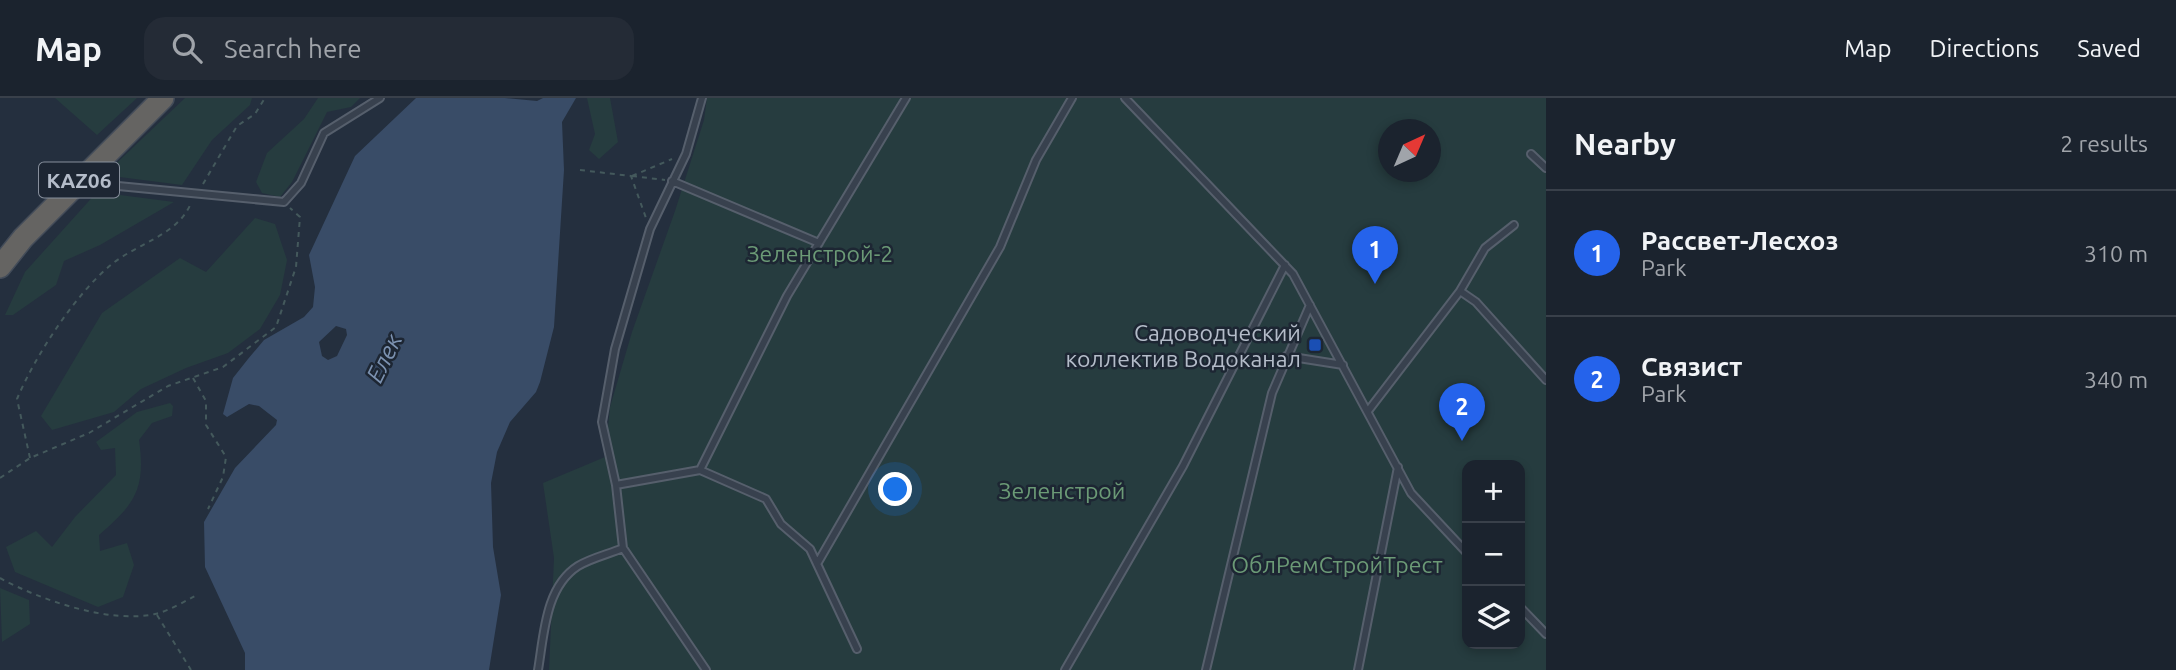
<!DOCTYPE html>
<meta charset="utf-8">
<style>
body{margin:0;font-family:Ubuntu,sans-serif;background:#242b36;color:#f1f3f6}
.controls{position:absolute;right:21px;bottom:21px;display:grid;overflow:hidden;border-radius:14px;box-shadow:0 4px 10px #0003}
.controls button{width:63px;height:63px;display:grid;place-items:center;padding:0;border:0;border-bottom:2px solid #39404a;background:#1b232e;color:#f1f3f6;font:35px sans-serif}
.compass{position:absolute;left:1378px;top:21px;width:63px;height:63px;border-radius:50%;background:#1b232e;box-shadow:0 4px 10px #0003;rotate:44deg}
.you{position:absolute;left:896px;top:392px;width:24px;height:24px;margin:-18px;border:5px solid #fff;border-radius:50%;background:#1a73e8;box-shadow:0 0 0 10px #1a73e833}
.badge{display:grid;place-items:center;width:46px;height:46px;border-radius:50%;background:#2563eb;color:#fff;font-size:23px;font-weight:700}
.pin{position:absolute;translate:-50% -58px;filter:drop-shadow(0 2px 4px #0008)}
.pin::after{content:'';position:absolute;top:37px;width:24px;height:21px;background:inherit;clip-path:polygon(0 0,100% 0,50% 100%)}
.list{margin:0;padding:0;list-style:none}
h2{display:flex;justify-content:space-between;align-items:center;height:91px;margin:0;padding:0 28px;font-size:30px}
h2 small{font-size:23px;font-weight:400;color:#a0a4aa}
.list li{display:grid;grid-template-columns:46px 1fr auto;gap:21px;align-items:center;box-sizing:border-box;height:126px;padding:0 28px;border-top:2px solid #39404a}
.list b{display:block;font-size:26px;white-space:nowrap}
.list p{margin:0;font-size:23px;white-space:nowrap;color:#a0a4aa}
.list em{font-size:23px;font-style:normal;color:#a0a4aa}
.icon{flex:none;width:38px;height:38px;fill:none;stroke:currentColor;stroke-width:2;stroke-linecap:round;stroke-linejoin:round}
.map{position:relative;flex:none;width:1546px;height:572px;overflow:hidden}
header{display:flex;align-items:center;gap:42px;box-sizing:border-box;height:98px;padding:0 35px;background:#1b232e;border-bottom:2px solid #39404a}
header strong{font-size:33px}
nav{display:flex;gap:38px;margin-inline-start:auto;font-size:24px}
.search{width:490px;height:63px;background:#242b36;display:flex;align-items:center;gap:18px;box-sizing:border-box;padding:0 24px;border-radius:21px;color:#a0a4aa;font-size:26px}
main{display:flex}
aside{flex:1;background:#1b232e}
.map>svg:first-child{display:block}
.green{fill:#263c3f;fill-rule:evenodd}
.water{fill:#394c67;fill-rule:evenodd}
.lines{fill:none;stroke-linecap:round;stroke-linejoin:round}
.service-casing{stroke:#565f6c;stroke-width:10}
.trunk-casing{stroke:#434c59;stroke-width:24}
.path{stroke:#44595c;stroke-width:2;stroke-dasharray:5 5;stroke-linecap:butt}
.service{stroke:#38414e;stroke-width:6}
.trunk{stroke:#656462;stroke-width:21}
.transit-dot{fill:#1a4fb4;stroke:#1d2633;stroke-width:2.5}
.labels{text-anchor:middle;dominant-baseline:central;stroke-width:5;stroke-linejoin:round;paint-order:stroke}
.shield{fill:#1d2633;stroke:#878f9c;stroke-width:2}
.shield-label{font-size:21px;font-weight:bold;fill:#b4bcc9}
.park-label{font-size:23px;fill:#6b9a76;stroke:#1d2633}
.poi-label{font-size:23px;fill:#b4bcc9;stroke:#1d2633;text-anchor:end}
.water-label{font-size:24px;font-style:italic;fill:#7c92b1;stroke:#1d2633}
</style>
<header>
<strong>Map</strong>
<div class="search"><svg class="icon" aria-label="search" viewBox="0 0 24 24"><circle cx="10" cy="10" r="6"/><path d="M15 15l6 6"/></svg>Search here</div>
<nav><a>Map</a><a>Directions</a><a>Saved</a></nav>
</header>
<main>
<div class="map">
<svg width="1546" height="572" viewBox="0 0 1546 572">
<rect width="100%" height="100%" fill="#242f3e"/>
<path class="green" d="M 55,0 L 137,0 L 97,37 Z
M 185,0 L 252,0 L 250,7 L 212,42 L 182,87 L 104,77 Z
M 318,0 L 360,0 L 351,9 L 327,14 L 292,84 L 280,99 L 262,95 L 256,84 L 267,55 L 304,21 Z
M 587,0 L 610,0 L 618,44 L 599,61 L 589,52 L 595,36 Z
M 707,0 L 1546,0 L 1546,572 L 549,572 L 554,460 L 543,385 L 605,359 L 610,309 L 632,234 L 675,113 L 704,22 ZM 1388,32 L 1430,32 L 1430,74 L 1388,74 ZM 1467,367 L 1520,367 L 1520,546 L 1467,546 Z
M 97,94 L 174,104 L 100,147 L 64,163 L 56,187 L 13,217 L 5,217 L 25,174 Z
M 255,120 L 275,126 L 287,162 L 280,197 L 260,231 L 228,255 L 186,270 L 141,291 L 114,314 L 52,332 L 41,318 L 102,215 L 180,160 L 206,174 Z
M 170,305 L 173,308 L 172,318 L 152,325 L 139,342 C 146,391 135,406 99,437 L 100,453 L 127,445 L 134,467 L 123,499 L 98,509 L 15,474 L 6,449 L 36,433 L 52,449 L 75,419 L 116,377 L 115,350 L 101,352 L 96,344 L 137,314 Z
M 0,490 L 29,502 L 30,526 L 2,544 Z"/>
<path class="water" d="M 416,0 L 505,0 L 537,3 L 543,0 L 576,0 L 562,24 L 564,72 L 554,229 L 540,284 L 536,294 L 510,324 L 497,354 L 491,385 L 493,449 L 501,497 L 489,572 L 245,572 L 245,555 L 205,469 L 204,424 L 235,370 L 276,327 L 277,322 L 259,308 L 249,306 L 227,319 L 223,316 L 233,280 L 248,261 L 264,242 L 304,219 L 313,209 L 315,189 L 309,157 L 355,58 ZM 336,228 L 346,231 L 347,237 L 337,258 L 328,262 L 322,258 L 319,244 Z"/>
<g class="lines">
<defs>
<path id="service" d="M 1125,0 L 1293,176 L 1411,395 L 1467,455
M 1531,56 L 1546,70
M 672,83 L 819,145
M 87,85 L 284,104 L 301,85 L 324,35 L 380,0
M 1514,127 L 1485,150 L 1460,193 L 1476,204 L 1546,282
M 1286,258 L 1343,267
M 1368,313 L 1460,193
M 700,372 L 766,401 L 781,426 L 810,451 L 857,551
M 616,387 L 602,324 L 615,251 L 650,131 L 686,56 L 702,0
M 817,466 L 1000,149 L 1036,62 L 1072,0
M 1520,509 L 1546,536
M 538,572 C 544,537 545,489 578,468 C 591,460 609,456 623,450
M 706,572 L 623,450 L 616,387 L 700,372 L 787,198 L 906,0
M 1065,572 L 1183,368 L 1285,167
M 1206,572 L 1272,295 L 1310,207
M 1358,572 L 1398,369"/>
<path id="trunk" d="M 0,169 L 23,140 L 163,0"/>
</defs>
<use href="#service" class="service-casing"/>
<use href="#trunk" class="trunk-casing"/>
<path class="path" d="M 580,72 L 631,78 L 646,120
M 632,78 L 672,61
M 632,78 L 665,82
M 203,86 L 237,28 L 255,16 L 265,0
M 193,280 L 206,303 L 206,327 L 226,359 L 223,379 L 208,411
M 30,360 L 17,301 C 35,258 76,195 112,166 C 138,145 178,137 191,105
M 0,380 L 30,360 L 89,335 L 168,288 L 223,269 L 276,229 L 296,169 L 300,119 L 290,110
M 0,480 C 40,502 110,526 155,516 C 169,513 183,504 195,498
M 157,517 L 191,572"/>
<use href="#service" class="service"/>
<use href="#trunk" class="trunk"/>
</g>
<rect class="transit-dot" x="1308" y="240" width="14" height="14" rx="3.5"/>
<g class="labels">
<rect class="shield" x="39" y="64.5" width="80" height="35" rx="5"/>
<g class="shield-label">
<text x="79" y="82">KАZ06</text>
</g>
<g class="park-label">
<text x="820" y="155">Зеленстрой-2</text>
<text x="1062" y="392">Зеленстрой</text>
<text x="1337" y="466">ОблРемСтройТрест</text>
</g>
<g class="poi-label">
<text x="1301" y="234">Садоводческий<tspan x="1301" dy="26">коллектив Водоканал</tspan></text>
</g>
<g class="water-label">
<text transform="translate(384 260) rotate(-64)">Елек</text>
</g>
</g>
</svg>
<div class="controls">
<button>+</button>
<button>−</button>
<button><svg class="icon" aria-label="layers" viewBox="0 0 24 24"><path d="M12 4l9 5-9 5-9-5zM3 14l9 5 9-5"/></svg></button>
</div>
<svg class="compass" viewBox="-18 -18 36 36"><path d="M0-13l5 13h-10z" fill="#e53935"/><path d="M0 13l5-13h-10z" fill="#a0a4aa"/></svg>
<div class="you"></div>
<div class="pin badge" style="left:1375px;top:186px">1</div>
<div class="pin badge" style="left:1462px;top:343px">2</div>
</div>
<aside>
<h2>Nearby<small>2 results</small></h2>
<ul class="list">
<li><span class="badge">1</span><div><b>Рассвет-Лесхоз</b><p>Park</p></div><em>310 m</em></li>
<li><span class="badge">2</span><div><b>Связист</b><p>Park</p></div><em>340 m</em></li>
</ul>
</aside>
</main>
